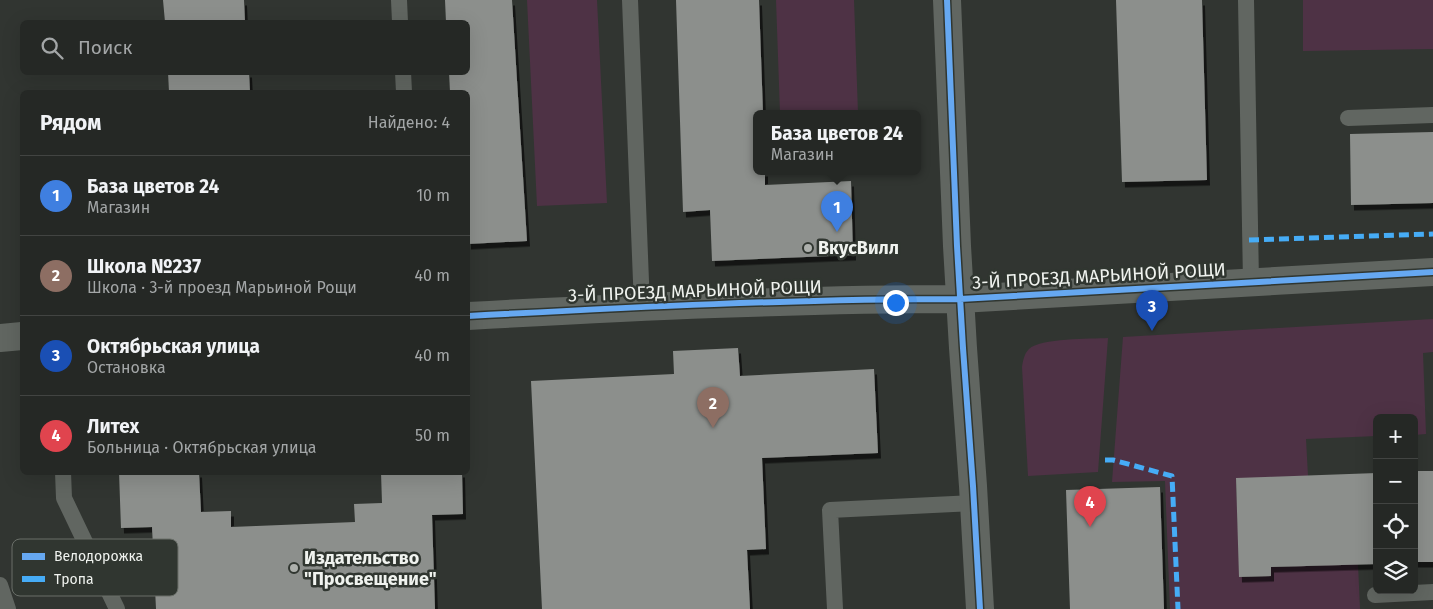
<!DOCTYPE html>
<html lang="ru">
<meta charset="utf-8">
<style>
body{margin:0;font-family:"Fira Sans",sans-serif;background:#313432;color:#f1f3f6}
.controls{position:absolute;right:15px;bottom:15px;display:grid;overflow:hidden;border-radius:8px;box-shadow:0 5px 20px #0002}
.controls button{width:45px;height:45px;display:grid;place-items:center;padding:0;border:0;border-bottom:1px solid #424442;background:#252825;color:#f1f3f6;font:25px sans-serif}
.you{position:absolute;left:895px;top:302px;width:18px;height:18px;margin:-12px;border:4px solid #fff;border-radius:50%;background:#1a73e8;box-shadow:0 0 0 8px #1a73e833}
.badge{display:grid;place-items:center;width:32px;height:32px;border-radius:50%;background:#adb0ac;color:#fff;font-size:16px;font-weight:700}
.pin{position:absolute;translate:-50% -41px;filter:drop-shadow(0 1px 2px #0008)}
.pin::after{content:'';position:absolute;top:26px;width:18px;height:15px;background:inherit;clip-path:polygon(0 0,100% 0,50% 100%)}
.popup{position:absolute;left:753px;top:110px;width:168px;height:65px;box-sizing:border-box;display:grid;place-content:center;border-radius:8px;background:#252825;filter:drop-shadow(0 1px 4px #0005);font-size:16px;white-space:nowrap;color:#a3a6a7}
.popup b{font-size:19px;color:#f1f3f6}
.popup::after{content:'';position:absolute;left:50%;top:100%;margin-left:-10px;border:10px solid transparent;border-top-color:#252825}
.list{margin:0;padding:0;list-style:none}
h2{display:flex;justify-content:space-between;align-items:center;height:65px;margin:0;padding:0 20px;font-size:21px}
h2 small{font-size:16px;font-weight:400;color:#a3a6a7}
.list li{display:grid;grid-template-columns:32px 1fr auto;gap:15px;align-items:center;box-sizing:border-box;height:80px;padding:0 20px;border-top:1px solid #424442}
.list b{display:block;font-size:19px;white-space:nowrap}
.list p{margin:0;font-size:16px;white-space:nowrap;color:#a3a6a7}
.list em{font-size:16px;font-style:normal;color:#a3a6a7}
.icon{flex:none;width:28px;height:28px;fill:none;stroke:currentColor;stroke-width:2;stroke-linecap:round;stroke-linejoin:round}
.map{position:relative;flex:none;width:1433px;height:609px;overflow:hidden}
.search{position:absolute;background:#252825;box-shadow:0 5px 20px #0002;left:20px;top:20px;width:450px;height:55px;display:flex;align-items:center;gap:12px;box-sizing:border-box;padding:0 18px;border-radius:8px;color:#a3a6a7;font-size:19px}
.panel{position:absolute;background:#252825;box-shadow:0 5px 20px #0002;left:20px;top:90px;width:450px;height:385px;border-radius:8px}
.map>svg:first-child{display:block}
.green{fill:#4e3245}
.building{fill:#8c8f8c;filter:url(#shadow)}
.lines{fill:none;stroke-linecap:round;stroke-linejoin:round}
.service{stroke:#616661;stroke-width:16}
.tertiary{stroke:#616661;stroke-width:28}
.quiet{stroke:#46acf6;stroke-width:5;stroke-dasharray:10 5;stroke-linecap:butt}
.cycleway-casing{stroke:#303630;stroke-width:9}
.cycleway{stroke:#66a8f1;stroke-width:6}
.poi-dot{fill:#adb0ac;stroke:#303630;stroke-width:2}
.labels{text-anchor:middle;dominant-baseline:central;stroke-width:5;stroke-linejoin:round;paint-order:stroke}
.poi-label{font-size:18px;font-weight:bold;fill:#f0f3ef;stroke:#303630;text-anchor:start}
.street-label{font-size:18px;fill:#f0f3ef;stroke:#303630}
.key{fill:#303630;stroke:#6a6f69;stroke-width:1}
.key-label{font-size:14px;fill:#f0f3ef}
</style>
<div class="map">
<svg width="1433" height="609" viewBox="0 0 1433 609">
<defs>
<filter id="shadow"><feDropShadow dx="3" dy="5.5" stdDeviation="0" flood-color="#0009"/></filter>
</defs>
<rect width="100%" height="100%" fill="#313531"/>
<path class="green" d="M 527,0 L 597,0 L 607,203 L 537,206 Z
M 776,0 L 854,0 L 858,113 L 780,113 Z
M 1303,0 L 1433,0 L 1433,49 L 1303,51 Z
M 1433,319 L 1433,352 L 1423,353 L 1426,434 L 1414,435 L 1414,418 L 1377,418 L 1377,436 L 1306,439 L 1308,476 L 1236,479 L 1240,577 L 1271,576 L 1271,567 L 1358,564 L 1360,609 L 1170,609 L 1165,481 L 1112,482 L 1123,337 Z
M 1108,338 L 1098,472 L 1028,476 L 1022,367 C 1023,361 1024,354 1029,349 C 1040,338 1091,339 1108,338 Z"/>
<path class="building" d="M 163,0 L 244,0 L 245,22 L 165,22 Z
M 445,0 L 512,0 L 527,241 L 468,244 L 468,92 L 450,92 L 449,72 L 468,72 L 468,22 L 446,22 Z
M 676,0 L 759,0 L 763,113 L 757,113 L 757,171 L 765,171 L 765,185 L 851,181 L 853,255 L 712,261 L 710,210 L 683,212 Z
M 1116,0 L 1202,0 L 1207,180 L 1122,182 Z
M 168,72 L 249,72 L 250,92 L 169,92 Z
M 1433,132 L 1433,203 L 1351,205 L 1350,134 Z
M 738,348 L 740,376 L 874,369 L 878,453 L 762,458 L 766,549 L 747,550 L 750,609 L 542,609 L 531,381 L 674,374 L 673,351 Z
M 1414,471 L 1433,471 L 1433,562 L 1414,562 Z
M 119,472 L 199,472 L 201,512 L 231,511 L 231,527 L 355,522 L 354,504 L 382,503 L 381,472 L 462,472 L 463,514 L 432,515 L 435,609 L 156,609 L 152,527 L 121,528 Z
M 1377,473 L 1377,564 L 1271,567 L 1271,576 L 1239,577 L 1236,478 Z
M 1160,487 L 1164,609 L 1070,609 L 1066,490 Z"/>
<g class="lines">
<path class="service" d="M 399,0 L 400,22
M 630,0 L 642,307
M 1246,0 L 1251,282
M 403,72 L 404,92
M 1348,118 L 1433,115
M 63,472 L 64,498 L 117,609
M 0,585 L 8,609
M 1375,595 L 1433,592
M 835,609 L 830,510 L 974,503"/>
<path class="tertiary" d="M 947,0 L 957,246 L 963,348 L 973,486 L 980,609
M 468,316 C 632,307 796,299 960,299 L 1433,272
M 0,338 L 22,336"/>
<path class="quiet" d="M 1249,240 L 1433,234
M 1105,460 L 1113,460 L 1172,476 L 1178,609"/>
<defs>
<path id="cycleway" d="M 947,0 L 957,246 L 963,348 L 973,486 L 980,609
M 468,316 C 632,307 796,299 960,299 L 1433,272"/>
</defs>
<use href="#cycleway" class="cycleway-casing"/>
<use href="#cycleway" class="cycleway"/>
</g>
<g class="poi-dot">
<circle cx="808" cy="248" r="5"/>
<circle cx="294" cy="568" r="5"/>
</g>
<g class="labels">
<g class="poi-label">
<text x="818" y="248">ВкусВилл</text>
<text x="304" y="558">Издательство<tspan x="304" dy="21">"Просвещение"</tspan></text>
</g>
<g class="street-label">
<text transform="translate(1099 276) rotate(-3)">3-Й ПРОЕЗД МАРЬИНОЙ РОЩИ</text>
<text transform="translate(695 291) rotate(-2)">3-Й ПРОЕЗД МАРЬИНОЙ РОЩИ</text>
</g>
</g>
<rect x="12" y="539" width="166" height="57" rx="8" class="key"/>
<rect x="22" y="553" width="23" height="7" fill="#66a8f1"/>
<rect x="22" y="576" width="23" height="6" fill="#46acf6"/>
<g class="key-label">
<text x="54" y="561">Велодорожка</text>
<text x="54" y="584">Тропа</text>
</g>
</svg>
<div class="controls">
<button>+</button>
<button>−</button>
<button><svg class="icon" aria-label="locate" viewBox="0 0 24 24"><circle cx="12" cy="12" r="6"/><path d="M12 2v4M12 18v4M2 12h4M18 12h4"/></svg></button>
<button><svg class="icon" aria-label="layers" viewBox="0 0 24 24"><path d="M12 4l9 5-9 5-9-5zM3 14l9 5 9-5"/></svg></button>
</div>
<div class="you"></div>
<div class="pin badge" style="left:837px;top:232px;background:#3f7fe0">1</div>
<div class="popup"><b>База цветов 24</b>Магазин</div>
<div class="pin badge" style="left:713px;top:428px;background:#8d6e63">2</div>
<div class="pin badge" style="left:1152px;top:331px;background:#1a4fb4">3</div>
<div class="pin badge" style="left:1090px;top:527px;background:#e0444e">4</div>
<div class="search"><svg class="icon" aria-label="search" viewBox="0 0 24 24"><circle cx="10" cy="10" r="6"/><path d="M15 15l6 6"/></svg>Поиск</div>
<section class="panel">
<h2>Рядом<small>Найдено: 4</small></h2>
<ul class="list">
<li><span class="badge" style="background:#3f7fe0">1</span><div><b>База цветов 24</b><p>Магазин</p></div><em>10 m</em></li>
<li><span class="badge" style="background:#8d6e63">2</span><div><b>Школа №237</b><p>Школа · 3-й проезд Марьиной Рощи</p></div><em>40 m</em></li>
<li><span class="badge" style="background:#1a4fb4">3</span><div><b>Октябрьская улица</b><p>Остановка</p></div><em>40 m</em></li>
<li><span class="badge" style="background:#e0444e">4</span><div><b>Литех</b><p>Больница · Октябрьская улица</p></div><em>50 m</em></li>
</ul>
</section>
</div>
